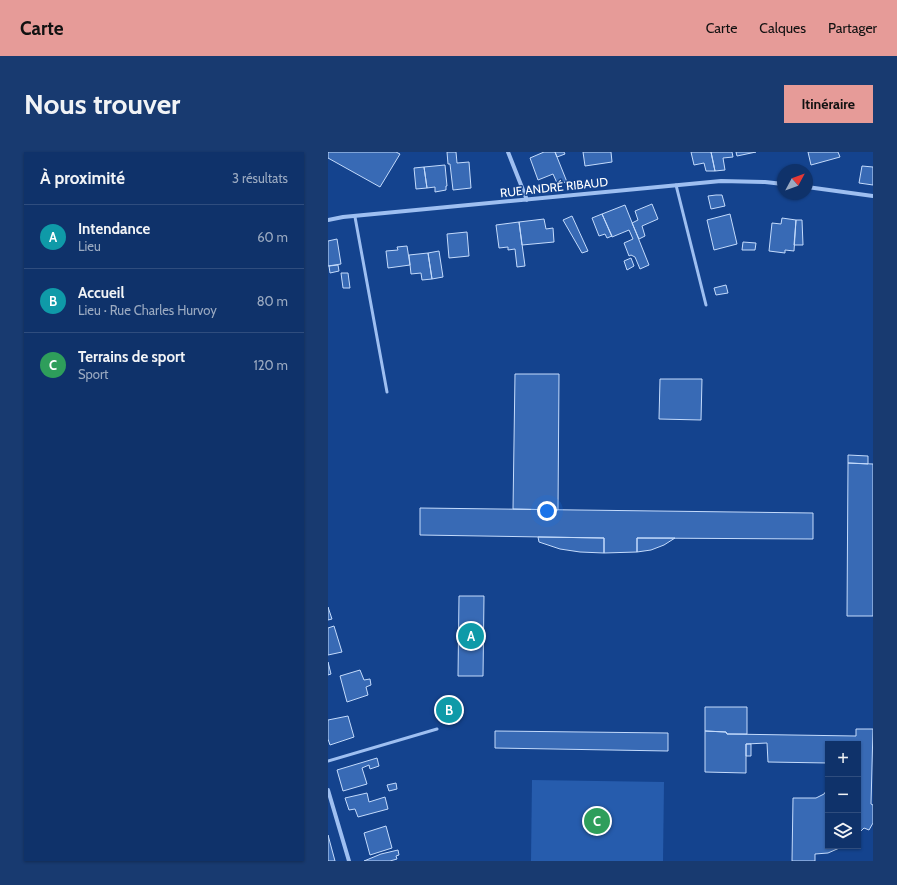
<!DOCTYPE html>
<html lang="fr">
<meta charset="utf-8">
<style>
body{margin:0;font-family:Cabin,sans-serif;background:#183a70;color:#f1f3f6}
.controls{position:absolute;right:12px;bottom:12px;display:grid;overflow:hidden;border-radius:0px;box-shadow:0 1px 3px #0004}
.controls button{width:36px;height:36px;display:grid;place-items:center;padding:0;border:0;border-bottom:1px solid #2f4d7e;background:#0f326a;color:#f1f3f6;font:20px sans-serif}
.compass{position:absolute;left:449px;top:12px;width:36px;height:36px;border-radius:50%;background:#0f326a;box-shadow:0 1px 3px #0004;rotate:49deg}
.you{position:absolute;left:219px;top:359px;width:14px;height:14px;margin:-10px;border:3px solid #fff;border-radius:50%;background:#1a73e8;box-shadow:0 0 0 6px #1a73e833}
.badge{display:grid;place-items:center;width:26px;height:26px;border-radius:50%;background:#e69b98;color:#fff;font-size:13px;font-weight:700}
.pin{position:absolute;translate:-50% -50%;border:2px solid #fff;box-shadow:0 1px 4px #0006}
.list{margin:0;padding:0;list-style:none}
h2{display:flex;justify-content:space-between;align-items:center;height:52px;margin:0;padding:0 16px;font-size:17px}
h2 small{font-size:13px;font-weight:400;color:#9baac1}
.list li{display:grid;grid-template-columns:26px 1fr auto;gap:12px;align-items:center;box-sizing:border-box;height:64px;padding:0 16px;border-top:1px solid #2f4d7e}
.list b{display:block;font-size:15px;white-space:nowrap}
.list p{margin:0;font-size:13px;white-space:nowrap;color:#9baac1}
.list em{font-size:13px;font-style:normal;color:#9baac1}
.icon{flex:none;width:22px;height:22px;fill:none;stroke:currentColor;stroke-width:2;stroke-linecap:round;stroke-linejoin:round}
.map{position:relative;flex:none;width:545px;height:709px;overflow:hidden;border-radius:0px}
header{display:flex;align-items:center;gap:24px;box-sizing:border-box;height:56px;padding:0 20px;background:#e69b98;color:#111}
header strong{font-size:19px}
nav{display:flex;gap:22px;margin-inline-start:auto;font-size:14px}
.intro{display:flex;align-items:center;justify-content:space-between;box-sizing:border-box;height:96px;padding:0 24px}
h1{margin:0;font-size:28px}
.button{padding:10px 18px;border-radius:0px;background:#e69b98;color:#111;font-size:14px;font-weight:700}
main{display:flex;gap:24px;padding:0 24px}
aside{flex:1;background:#0f326a;border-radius:0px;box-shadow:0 1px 3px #0004}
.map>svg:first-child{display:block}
.green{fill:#265cad}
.building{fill:#386ab5;stroke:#c4dbfc}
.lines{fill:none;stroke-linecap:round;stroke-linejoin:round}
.service{stroke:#9ebff1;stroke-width:3}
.minor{stroke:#9ebff1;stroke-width:4}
.labels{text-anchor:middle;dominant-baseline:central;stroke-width:3;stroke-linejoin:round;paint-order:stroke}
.street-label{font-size:12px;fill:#fff;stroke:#14438e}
</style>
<header>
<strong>Carte</strong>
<nav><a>Carte</a><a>Calques</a><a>Partager</a></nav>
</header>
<div class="intro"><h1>Nous trouver</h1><a class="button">Itinéraire</a></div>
<main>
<aside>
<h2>À proximité<small>3 résultats</small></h2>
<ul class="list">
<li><span class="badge" style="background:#0f9aa8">A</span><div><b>Intendance</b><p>Lieu</p></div><em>60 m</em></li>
<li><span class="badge" style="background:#0f9aa8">B</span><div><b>Accueil</b><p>Lieu · Rue Charles Hurvoy</p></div><em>80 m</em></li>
<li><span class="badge" style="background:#2e9e5b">C</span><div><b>Terrains de sport</b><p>Sport</p></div><em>120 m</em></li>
</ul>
</aside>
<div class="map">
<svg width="545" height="709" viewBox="0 0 545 709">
<rect width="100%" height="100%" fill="#14438e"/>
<path class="green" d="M 204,628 L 336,630 L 335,709 L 203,709 Z"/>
<path class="building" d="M 0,0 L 68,0 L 72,2 L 52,35 L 0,6 Z
M 119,0 L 128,0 L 129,11 L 141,10 L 143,36 L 125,38 L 122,12 L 120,12 Z
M 216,0 L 227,0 L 239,30 L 229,31 L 225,22 L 210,28 L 202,6 Z
M 227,0 L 236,0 L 237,2 L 229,5 Z
M 255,0 L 283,0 L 284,10 L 257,14 Z
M 363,0 L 383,0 L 387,19 L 378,19 L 376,11 L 366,13 Z
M 383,0 L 404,0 L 405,5 L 395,6 L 397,18 L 387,19 Z
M 408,0 L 428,0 L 409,4 Z
M 480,0 L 510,0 L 512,5 L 483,13 Z
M 117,13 L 119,34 L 118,34 L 118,38 L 107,40 L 107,35 L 99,36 L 96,15 Z
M 534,14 L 545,15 L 545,33 L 531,31 Z
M 96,15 L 99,36 L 88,37 L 86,16 Z
M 388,43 L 394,43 L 397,54 L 383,57 L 380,44 Z
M 324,52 L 330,67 L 314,74 L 317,84 L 311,87 L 304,71 L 310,68 L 307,59 Z
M 297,53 L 321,113 L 312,117 L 307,105 L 303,103 L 301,104 L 296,91 L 305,87 L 301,78 L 284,85 L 274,62 Z
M 274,62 L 284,84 L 279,86 L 277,82 L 271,84 L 264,66 Z
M 402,62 L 409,92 L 386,98 L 379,68 Z
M 244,64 L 260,99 L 254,101 L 235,68 Z
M 454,66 L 468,68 L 466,99 L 457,98 L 457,101 L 441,99 L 444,71 L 453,72 Z
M 216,67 L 218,77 L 225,76 L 226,90 L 194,93 L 191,70 Z
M 468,68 L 474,68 L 475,93 L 466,93 Z
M 191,70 L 197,114 L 189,115 L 187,97 L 180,98 L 180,95 L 171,96 L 168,73 Z
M 139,80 L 141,104 L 121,106 L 119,82 Z
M 9,87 L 13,112 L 0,114 L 0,89 Z
M 415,90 L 428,91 L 427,98 L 414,98 Z
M 79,94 L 82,113 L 60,116 L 58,99 L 70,98 L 69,95 Z
M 111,99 L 115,125 L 104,127 L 100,101 Z
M 100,101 L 104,127 L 94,128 L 93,121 L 83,122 L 81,103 Z
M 303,106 L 306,114 L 299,118 L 296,109 Z
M 10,113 L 11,119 L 2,121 L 1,114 Z
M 13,121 L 20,121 L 22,136 L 15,136 Z
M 398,133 L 400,141 L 388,143 L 386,136 Z
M 187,222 L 231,222 L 230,358 L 185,357 Z
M 332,227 L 374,227 L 373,268 L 331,267 Z
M 520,303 L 540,304 L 540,312 L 520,311 Z
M 520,311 L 545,312 L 545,464 L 519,464 Z
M 92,356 L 485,361 L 485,387 L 309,386 L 309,400 L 276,401 L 276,386 L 92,383 Z
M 210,385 L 276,386 L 276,401 L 252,400 L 232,397 L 211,390 Z
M 309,386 L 347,386 L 336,393 L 323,398 L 309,400 Z
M 131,444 L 156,444 L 155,524 L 130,524 Z
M 0,455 L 4,467 L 0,468 Z
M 6,474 L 14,500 L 0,503 L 0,476 Z
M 0,510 L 3,522 L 0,523 Z
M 32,518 L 36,528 L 42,527 L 43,533 L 38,535 L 40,543 L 19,550 L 12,524 Z
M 110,553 L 112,553 L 116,566 L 110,567 Z
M 112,553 L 126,553 L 130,562 L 116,566 Z
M 126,553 L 132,553 L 135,561 L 130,562 Z
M 377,555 L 419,555 L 419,582 L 399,582 L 398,580 L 377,579 Z
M 20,564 L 26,585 L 2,593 L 0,587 L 0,568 Z
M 528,577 L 545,577 L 543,652 L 545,653 L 545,671 L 541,678 L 536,676 L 530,682 L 530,592 L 500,592 L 500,611 L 440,610 L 439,591 L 418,592 L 418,621 L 377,620 L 377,579 L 398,580 L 399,582 L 528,584 Z
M 167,579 L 340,581 L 340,599 L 167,596 Z
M 418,592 L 423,592 L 423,604 L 418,604 Z
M 49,606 L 51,614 L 42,617 L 41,613 L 34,616 L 39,632 L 15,639 L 9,618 Z
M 68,631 L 69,637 L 61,639 L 59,633 Z
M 500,636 L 500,694 L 516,694 L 500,701 L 487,702 L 487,709 L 464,709 L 465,646 L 488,646 L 496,642 Z
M 39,641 L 41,650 L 57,645 L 60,657 L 30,665 L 27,657 L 21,658 L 17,646 Z
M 58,674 L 64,696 L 42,703 L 36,681 Z
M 0,683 L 7,709 L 0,709 Z
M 70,698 L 71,703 L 68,704 L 69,707 L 62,709 L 36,709 L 53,702 Z"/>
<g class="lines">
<path class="service" d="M 348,33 L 378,153
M 27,65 L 59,240
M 0,609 L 109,577"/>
<path class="minor" d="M 180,0 L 199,48
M 479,35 L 545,44
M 0,68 L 15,65 L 393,29 L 437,30 L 455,32
M 0,638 L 21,709"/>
</g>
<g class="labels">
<g class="street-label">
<text transform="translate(226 35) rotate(-6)">RUE ANDRÉ RIBAUD</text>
</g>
</g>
</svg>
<div class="controls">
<button>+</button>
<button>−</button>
<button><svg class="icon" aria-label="layers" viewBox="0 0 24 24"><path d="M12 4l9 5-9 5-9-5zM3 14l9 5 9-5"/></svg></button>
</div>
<svg class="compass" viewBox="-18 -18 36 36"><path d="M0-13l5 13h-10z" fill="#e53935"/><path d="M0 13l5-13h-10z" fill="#9baac1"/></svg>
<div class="you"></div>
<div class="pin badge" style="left:143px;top:484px;background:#0f9aa8">A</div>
<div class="pin badge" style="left:121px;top:558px;background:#0f9aa8">B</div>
<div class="pin badge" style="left:269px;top:669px;background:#2e9e5b">C</div>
</div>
</main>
